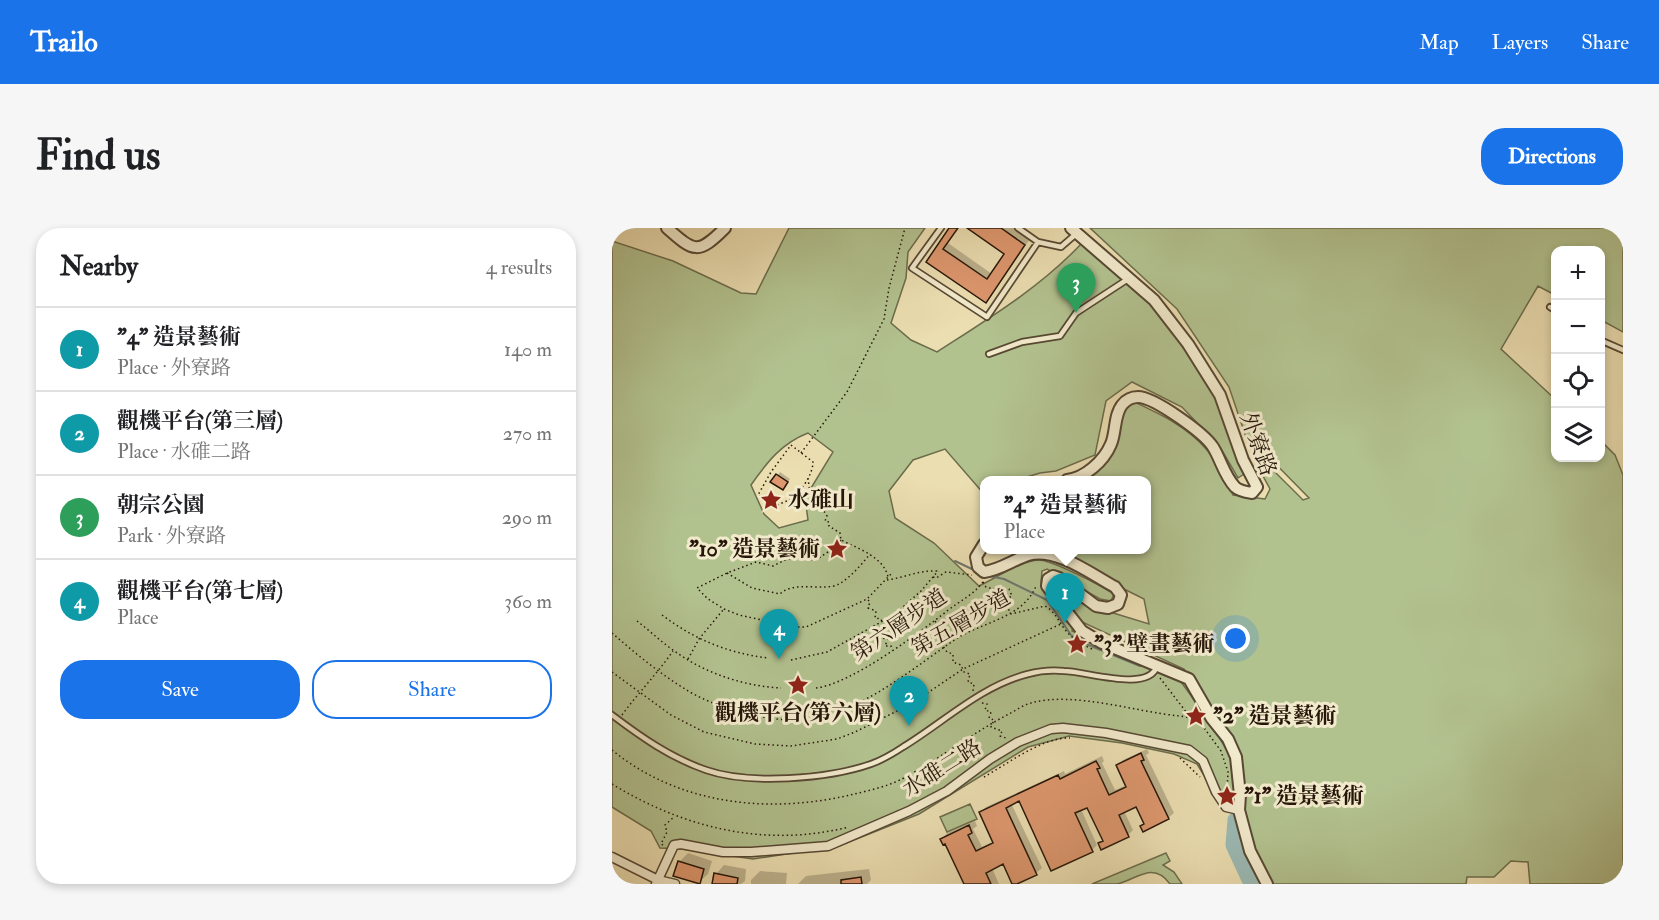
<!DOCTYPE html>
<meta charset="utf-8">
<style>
body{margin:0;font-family:"IM FELL Double Pica","Noto Serif TC",serif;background:#f6f6f6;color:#202124}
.controls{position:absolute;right:18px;top:18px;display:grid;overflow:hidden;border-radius:12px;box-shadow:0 3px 9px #0003}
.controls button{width:54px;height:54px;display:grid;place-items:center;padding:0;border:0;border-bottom:2px solid #e0e0e0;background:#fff;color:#202124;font:30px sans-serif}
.you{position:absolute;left:624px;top:411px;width:21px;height:21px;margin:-15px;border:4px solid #fff;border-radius:50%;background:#1a73e8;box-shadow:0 0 0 9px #1a73e833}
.badge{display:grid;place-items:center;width:39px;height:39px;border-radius:50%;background:#1a73e8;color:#fff;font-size:20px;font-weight:700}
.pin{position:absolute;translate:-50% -50px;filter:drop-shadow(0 2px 3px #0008)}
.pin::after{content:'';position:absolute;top:32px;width:21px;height:18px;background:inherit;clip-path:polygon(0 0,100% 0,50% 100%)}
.popup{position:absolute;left:368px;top:248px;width:171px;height:78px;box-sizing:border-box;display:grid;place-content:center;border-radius:12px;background:#fff;filter:drop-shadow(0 2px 4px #0005);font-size:20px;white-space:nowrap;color:#757577}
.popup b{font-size:22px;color:#202124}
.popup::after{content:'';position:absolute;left:50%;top:100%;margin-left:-12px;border:12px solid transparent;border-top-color:#fff}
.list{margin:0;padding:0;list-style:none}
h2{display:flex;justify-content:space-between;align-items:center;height:78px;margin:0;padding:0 24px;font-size:26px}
h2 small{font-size:20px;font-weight:400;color:#757577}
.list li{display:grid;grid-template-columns:39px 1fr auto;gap:18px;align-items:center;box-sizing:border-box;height:84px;padding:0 24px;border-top:2px solid #e0e0e0}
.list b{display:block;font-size:22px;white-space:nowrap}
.list p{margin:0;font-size:20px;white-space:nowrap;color:#757577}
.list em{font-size:20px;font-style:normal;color:#757577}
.actions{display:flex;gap:12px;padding:18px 24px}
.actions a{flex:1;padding:14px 0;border:2px solid #1a73e8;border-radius:24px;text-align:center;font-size:21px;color:#1a73e8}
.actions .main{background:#1a73e8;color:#fff}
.icon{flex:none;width:33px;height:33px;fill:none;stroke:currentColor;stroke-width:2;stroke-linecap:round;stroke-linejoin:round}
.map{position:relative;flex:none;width:1011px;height:656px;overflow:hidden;border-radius:24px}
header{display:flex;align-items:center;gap:36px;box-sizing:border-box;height:84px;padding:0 30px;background:#1a73e8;color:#fff}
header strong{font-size:28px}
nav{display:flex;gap:33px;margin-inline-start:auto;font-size:21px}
.intro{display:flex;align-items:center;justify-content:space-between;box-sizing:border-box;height:144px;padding:0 36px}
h1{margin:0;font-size:42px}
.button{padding:15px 27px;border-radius:24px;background:#1a73e8;color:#fff;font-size:21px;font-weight:700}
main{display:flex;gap:36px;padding:0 36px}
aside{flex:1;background:#fff;border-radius:24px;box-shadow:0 3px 9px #0003}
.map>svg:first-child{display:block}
.green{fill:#b2c28f;stroke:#6c6c4c;stroke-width:1.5;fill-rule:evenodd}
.shadow{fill:#0003}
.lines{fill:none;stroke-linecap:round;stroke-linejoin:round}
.stream{stroke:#6c7870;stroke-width:2}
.river{stroke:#9bbab5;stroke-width:15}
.building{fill:#de976e;stroke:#261609;stroke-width:1.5}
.service-casing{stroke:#574833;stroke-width:8}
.minor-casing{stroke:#574833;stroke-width:11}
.tertiary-casing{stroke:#574833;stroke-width:14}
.path{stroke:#261609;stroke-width:1.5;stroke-dasharray:1.5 3;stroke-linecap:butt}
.service{stroke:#f2eacc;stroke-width:4.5}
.minor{stroke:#f2eacc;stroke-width:8}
.tertiary{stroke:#f2eacc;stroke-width:10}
.labels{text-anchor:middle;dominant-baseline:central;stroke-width:6;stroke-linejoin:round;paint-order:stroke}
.street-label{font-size:22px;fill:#261609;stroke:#f2eacc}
.poi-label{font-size:22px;font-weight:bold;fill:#261609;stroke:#f2eacc;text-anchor:start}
</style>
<header>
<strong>Trailo</strong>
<nav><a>Map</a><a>Layers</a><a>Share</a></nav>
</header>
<div class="intro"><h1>Find us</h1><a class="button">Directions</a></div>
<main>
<aside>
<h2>Nearby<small>4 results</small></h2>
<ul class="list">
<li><span class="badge" style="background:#0f9aa8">1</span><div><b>&quot;4&quot; 造景藝術</b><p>Place · 外寮路</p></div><em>140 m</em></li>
<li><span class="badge" style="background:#0f9aa8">2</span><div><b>觀機平台(第三層)</b><p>Place · 水碓二路</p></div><em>270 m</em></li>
<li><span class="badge" style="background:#2e9e5b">3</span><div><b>朝宗公園</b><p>Park · 外寮路</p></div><em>290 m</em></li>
<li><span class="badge" style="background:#0f9aa8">4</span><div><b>觀機平台(第七層)</b><p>Place</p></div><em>360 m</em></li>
</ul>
<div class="actions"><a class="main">Save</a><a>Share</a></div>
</aside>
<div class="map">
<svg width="1011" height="656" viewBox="0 0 1011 656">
<rect width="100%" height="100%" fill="#ebdeb1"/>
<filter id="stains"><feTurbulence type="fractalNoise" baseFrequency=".00333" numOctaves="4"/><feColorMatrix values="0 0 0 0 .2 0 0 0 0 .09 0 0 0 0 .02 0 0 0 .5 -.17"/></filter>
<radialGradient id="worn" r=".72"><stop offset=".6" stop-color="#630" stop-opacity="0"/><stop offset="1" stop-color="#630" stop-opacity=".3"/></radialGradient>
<path class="green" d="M 177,0 L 313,0 L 296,24 L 294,50 L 279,95 L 299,112 L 325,124 C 376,91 429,59 470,15 L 534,71 L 562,105 L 605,168 L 632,246 L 626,250 L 608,219 L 570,179 L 520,154 L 494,173 L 483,227 L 444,243 L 428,245 L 405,252 L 372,252 L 372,266 L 333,221 L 301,232 L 277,263 L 283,290 L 322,315 L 367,358 C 382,351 409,333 426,332 C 439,331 489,358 502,366 L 499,373 L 488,371 L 435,341 L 430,343 L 429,355 L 461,399 L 460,403 L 527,430 L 567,451 L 614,516 L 626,559 L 626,539 L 607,493 L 572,441 L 470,394 L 443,360 L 447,354 L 498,384 L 537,396 L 532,371 L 510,360 L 449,322 L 534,322 L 534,252 L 463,252 L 495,227 L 504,183 L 518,172 C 546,185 575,198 595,222 C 606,235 613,252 621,267 L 653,271 L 658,261 L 645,237 L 648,233 L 657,243 L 661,242 L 691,272 L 697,270 L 643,215 L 637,218 L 617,159 L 565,81 L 478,0 L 1011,0 L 1011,104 L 989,92 L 988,22 L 944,22 L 943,67 L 926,58 L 889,121 L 943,171 L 944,230 L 988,230 L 989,213 L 1003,227 L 1011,247 L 1011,656 L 918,656 L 916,634 L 899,633 L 882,649 L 855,649 L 854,656 L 655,656 L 629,609 L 628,576 L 614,583 L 585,536 L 562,526 L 510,515 L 457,508 L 416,519 L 307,586 L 227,618 L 141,631 L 71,621 L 48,620 L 39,603 L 0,579 L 0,13 L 61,33 L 129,65 L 144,66 ZM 196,205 L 221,224 L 193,270 L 196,292 L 167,300 L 152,286 L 139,257 C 155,234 170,215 196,205 Z
M 358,576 L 365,591 L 335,604 L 328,589 Z
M 554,625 L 558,633 L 551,637 L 562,644 L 570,656 L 558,656 C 541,632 524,652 505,656 C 497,656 488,656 480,656 Z"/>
<path class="shadow" d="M 339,0 L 346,0 L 336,15 L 380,46 L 395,26 L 358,0 L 403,0 L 418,11 L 374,73 L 316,33 Z
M 168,244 L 178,251 L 173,258 L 161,253 Z
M 535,521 L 537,525 L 534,527 L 562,585 L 556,590 L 530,598 L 533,595 L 524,577 L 512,583 L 521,602 L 516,607 L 488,616 L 492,612 L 476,578 L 469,581 L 485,617 L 480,622 L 407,571 L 399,575 L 430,640 L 424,645 L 392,634 L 380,640 L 387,656 L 354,656 L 334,614 L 330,611 L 335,605 L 363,593 L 365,598 L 361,601 L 370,619 L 382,613 L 368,585 L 374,579 L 452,543 L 453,546 L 490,528 L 492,533 L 490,535 L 503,562 L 515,557 L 506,537 L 511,532 Z
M 76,625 L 100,633 L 96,646 L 87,654 L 67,634 Z
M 112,637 L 134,641 L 133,653 L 129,656 L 102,656 L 104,646 Z
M 257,641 L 259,652 L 255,656 L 186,656 L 194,648 Z
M 148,643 L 175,645 L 174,656 L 139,656 L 139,652 Z"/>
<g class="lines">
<path class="stream" d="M 343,333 L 362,342
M 377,348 L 392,351 L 435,372 L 459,407 L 469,414 L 528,438
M 575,458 L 593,490
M 604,504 L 615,522"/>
<path class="river" d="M 623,592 L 621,617 L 639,656"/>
</g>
<path class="building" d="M 337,0 L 346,0 L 331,21 L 375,51 L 392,26 L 355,0 L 389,0 L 413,17 L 374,75 L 314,34 Z
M 164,246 L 176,254 L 171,262 L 158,254 Z
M 529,525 L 532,532 L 529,533 L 557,591 L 531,604 L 528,598 L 532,596 L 524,579 L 507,587 L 517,609 L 489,622 L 486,615 L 491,613 L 475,580 L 463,585 L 481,624 L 439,643 L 407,573 L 394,580 L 425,647 L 405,656 L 400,656 L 391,636 L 374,645 L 379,656 L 352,656 L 333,616 L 331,617 L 328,611 L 357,597 L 360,605 L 356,607 L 364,623 L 381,615 L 367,584 L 446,547 L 448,551 L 484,533 L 488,540 L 485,541 L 497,567 L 514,559 L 504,537 Z
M 66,633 L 92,641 L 88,656 L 61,648 Z
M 102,645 L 126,650 L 125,656 L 100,656 Z
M 249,649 L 250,656 L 229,656 L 229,652 Z"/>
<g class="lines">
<defs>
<path id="service" d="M 329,0 L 300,40 L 375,89 L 426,14
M 406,0 L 426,14 L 449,19 L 464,6
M 938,79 L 944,83
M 988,112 L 1011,122
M 377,126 L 410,114 L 448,108 L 464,85 L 516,51
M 0,487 C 29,509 59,530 94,542 C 137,557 216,551 259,536 C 270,532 282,525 291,519 C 332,494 369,458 416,446 C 427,443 441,442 452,443 C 473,443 537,465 545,438"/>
<path id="minor" d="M 0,629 L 46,652 L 63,656
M 44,656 L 62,617 L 69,616 L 111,624 L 139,624 L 216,618 L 297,583 L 335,563 L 378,531 L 406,514 L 439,501 L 451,500 L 494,505 L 577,522 L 591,533 L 604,564 L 614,579 L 627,582"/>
<path id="tertiary" d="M 55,0 C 82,24 86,27 113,0
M 455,252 C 473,250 492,233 499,216 C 504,205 502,187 510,177 C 514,172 519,169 526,169 C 542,169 592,205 601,219 C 609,232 612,247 623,259 C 627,263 634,264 640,265 L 645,259 L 631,232 L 608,167 L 576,116 L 542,72 L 459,0
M 372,316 L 364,329 L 366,339 L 372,344 C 388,342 401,332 416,327 C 444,319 479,346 503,359 L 509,367 L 506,376 L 496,380 L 484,378 L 447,350 L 441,348 L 436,351 L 435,358 L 470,403 L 490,415 L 577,451 L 600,491 L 616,511 L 624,529 L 628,567 L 627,582 L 638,623 L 655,656"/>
</defs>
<use href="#service" class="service-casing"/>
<use href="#minor" class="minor-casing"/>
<use href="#tertiary" class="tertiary-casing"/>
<path class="path" d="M 179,217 L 201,234 C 201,246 189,264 179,271 C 173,274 167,276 161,279 L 146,267 L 159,244 Z
M 189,225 L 235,164 L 272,91 L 277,60 L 293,0
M 196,250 L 199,273 L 208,277 L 215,288 L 213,293 L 217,294 L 217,298 L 228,305 L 229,312 C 245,320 272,329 276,349
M 229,312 L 225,318 L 204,332 L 184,330 L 173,332 L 161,338 L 144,334 L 115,345 L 85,360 L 96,371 L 112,381 L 127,387 L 182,399 L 194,399 L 255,371 L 281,344
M 115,345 L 140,360 L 168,366 C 182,352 213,364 227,356 C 239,349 249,337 258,326
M 321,349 L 324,350 L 334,344 L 360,347
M 275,352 C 291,350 307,342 325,343
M 371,354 L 374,359 L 388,363 L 389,360 L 397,361 L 400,368 L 392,372 L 399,386 L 433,378 C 444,384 447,395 455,404 C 462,412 471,417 480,421
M 256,372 L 258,374 L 256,380 L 264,383 L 263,390 L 269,391 L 271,398 L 268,403 L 274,404 L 270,410 L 276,411 L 273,418 L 279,418 L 280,422
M 50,387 C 82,411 115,425 156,430
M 25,393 C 37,402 48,413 61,422 C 92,445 131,458 169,460
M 323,393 L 326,398 L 322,404 L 329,407 L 326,415 L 331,418 L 335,424 L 341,426 L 341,434 L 349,437 L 352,444 L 358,446 L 356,454 L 362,456 L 361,463
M 0,405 C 23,425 47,445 73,461 C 101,479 149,492 182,492 C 195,492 214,488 227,483 C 269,468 307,436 344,411 C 368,395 410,390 423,360 L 425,360
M 76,431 L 87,411 L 111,382
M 179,432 L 215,424 L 269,394 L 284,385 L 309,363 L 326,343
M 0,444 L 59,487 L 92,504 L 143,516 L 179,518 L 225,511 L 243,504 L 299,476 L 351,441 L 451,395
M 548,450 L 578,489
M 204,460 C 239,456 307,405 335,383 C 349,372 360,368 371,354
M 370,475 L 375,476 L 373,482 L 379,484 L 377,490 L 382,492 L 379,499 L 390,503 L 388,508 L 394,510 L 393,512
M 10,487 C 26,465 45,446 61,423
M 587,493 L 609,523 L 616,544 L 615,563
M 0,522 C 67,577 157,586 238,567 C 255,563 274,559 290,551 C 326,532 359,506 395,487 C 403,483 411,477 419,475 C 461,463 524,484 568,488 C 576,489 583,492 591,492
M 568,530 L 588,549
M 372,549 C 395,536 431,509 458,510
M 0,556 C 72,600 153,620 237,599
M 51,617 L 49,616 L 55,604 L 53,597 L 62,589"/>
<use href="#service" class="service"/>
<use href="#minor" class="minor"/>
<use href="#tertiary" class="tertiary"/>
</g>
<defs>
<symbol id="sight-bare" viewBox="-9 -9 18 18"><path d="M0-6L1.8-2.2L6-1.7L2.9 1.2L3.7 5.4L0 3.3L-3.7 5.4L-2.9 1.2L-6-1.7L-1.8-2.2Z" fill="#8f2418" stroke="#f2eacc" stroke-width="2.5" paint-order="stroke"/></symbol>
</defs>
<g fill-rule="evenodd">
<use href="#sight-bare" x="144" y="257" width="30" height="30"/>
<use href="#sight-bare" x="210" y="306" width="30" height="30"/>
<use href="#sight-bare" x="450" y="401" width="30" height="30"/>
<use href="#sight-bare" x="171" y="442" width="30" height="30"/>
<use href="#sight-bare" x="569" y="473" width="30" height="30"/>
<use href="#sight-bare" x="600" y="553" width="30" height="30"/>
</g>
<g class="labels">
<g class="street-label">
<text transform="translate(646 216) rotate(70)">外寮路</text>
<text transform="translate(349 395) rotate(-30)">第五層步道</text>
<text transform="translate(287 397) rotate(-34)">第六層步道</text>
<text transform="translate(330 540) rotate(-32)">水碓二路</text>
</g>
<g class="poi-label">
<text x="176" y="272">水碓山</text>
<text x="208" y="321" text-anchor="end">"10" 造景藝術</text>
<text x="482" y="416">"3" 壁畫藝術</text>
<text x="186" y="485" text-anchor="middle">觀機平台(第六層)</text>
<text x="601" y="488">"2" 造景藝術</text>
<text x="632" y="568">"1" 造景藝術</text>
</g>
</g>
<rect width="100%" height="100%" filter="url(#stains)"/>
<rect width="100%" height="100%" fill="url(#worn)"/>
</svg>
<div class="controls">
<button>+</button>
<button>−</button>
<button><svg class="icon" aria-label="locate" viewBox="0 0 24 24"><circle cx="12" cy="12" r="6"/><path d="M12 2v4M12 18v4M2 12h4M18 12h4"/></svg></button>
<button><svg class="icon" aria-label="layers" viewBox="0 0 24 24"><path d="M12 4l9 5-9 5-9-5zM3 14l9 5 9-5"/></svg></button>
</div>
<div class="you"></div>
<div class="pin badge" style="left:453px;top:395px;background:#0f9aa8">1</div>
<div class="popup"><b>&quot;4&quot; 造景藝術</b>Place</div>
<div class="pin badge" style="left:297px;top:498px;background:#0f9aa8">2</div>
<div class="pin badge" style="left:464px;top:85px;background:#2e9e5b">3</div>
<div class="pin badge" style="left:167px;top:431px;background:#0f9aa8">4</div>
</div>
</main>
